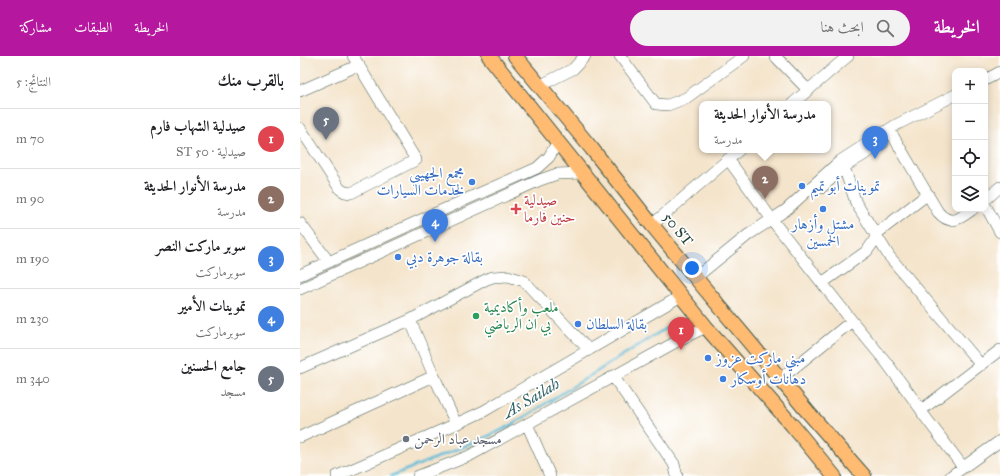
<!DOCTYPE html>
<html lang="ar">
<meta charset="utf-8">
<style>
body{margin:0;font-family:"IM FELL Great Primer",Amiri,serif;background:#f2f2f2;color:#202124;direction:rtl}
.controls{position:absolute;right:12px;top:12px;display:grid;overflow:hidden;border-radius:8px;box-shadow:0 2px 10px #0003}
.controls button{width:36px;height:36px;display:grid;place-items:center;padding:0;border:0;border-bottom:1px solid #e0e0e0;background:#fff;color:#202124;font:20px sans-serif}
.you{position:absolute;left:392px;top:212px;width:14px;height:14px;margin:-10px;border:3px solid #fff;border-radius:50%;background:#1a73e8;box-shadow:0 0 0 6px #1a73e833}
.badge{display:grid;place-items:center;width:26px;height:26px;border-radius:50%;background:#b5179e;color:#fff;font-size:13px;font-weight:700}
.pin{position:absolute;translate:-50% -33px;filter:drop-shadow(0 1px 2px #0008)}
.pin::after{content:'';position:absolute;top:21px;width:14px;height:12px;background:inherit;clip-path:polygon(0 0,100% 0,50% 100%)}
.popup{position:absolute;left:399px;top:45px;width:132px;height:52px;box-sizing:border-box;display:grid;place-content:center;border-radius:8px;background:#fff;filter:drop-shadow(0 1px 3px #0005);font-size:13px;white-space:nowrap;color:#757577}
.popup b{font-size:15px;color:#202124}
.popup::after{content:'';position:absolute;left:50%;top:100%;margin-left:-8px;border:8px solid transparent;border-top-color:#fff}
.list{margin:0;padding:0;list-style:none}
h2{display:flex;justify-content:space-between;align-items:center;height:52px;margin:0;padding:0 16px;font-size:17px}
h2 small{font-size:13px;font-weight:400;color:#757577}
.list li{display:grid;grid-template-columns:26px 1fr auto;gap:12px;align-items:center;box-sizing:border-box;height:60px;padding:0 16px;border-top:1px solid #e0e0e0}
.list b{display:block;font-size:15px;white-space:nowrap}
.list p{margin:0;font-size:13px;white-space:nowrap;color:#757577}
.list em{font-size:13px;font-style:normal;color:#757577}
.icon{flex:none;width:22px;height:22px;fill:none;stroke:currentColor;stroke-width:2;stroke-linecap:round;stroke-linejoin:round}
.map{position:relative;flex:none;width:700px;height:420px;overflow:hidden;direction:ltr}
header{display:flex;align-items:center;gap:24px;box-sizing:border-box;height:56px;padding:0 20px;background:#b5179e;color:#fff}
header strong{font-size:19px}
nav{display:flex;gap:22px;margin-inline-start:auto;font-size:14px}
.search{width:280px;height:36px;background:#f2f2f2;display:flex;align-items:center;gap:10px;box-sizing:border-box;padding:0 14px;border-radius:22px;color:#757577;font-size:15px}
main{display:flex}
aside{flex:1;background:#fff}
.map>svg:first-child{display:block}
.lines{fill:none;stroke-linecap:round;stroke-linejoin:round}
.stream{stroke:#5bbcda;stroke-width:2.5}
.minor-casing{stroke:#3f564b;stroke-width:12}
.major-casing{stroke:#3f564b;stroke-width:16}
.minor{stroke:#fff;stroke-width:11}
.major{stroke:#ffbb71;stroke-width:14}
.shop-dot{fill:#3f7fe0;stroke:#fff;stroke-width:1.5}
.health-dot{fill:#e0444e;stroke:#fff;stroke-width:1.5}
.leisure-dot{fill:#2e9e5b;stroke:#fff;stroke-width:1.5}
.worship-dot{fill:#6b7280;stroke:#fff;stroke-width:1.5}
.labels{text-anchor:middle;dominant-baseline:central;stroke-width:3.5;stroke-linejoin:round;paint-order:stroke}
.shop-label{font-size:15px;fill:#366cbe;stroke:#fff;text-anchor:start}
.health-label{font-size:15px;fill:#be3a42;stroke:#fff;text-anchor:start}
.street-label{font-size:15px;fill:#1f3d34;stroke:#fff}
.leisure-label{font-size:15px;fill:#27864d;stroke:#fff;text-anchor:start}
.worship-label{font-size:15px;fill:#5b616d;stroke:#fff;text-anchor:start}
.water-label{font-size:16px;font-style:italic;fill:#316366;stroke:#fff}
</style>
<header>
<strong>الخريطة</strong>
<div class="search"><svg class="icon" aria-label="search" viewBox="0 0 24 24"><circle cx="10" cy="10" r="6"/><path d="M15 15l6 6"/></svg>ابحث هنا</div>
<nav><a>الخريطة</a><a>الطبقات</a><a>مشاركة</a></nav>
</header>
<main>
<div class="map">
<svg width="700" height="420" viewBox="0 0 700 420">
<rect width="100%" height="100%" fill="#fff"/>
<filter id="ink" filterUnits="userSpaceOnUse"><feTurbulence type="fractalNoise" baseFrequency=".025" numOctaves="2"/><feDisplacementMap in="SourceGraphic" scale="8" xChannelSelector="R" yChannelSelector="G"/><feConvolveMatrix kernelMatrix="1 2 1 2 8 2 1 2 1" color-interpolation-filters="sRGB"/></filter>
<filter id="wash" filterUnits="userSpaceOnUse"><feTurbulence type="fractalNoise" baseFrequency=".012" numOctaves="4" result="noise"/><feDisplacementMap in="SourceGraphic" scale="16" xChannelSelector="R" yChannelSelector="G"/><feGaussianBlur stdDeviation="0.9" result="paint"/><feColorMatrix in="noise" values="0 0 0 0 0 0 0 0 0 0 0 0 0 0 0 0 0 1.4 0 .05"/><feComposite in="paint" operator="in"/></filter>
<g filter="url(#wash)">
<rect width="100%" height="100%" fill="#f4e4cb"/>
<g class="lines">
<path class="stream" d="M 91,420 L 178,385 L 210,370 L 374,267"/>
</g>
</g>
<g filter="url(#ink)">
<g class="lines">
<defs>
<path id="minor" d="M 320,0 L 356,48 L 368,49 L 386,42 L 444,0
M 475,0 L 508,34
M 685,24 L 700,16
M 239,30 L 273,13 L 285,0
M 0,35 L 59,9
M 492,48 L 548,0
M 0,72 L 40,133 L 45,136 L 51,137 L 116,104 L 53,0
M 593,80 L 638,156 C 651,171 661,162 673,153
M 428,103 L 476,169 L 552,265
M 544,111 L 556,147 L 589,200 L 681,309
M 521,132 L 544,111 L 583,87
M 685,144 L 700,131
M 685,149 L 700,176
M 0,167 L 29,206
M 352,169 L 439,94
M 0,219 L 169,142 L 237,112 L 249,101 L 258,85
M 395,222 L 448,179 L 486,154 L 540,105 L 596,69 L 655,39
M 522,227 L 567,195 L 574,185 L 576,178 L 628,138
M 0,233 L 240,124 L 257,118 L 282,117
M 110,264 L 134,320 L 156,368
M 0,312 L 110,264 L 187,223 L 193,221 L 208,220 L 224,225 L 289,294
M 313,320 L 374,408 L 377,420
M 480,323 L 552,265 L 586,306 L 622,355
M 227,368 L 250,420
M 0,381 L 134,320
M 663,411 L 623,358 L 622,355 L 624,352 L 700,294
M 37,420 L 156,368 L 184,355 L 381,240
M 118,420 L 169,400 L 385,281 L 406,271
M 651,420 L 700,385"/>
<path id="major" d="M 189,0 L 406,271 L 492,369 L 534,420
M 215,0 L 292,93 L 352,169 L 400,227 L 507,355 L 564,420"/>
</defs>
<use href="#minor" class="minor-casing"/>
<use href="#major" class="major-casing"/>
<use href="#minor" class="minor"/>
<use href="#major" class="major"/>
</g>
</g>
<g class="shop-dot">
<circle cx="172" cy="126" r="4"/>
<circle cx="502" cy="130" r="4"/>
<circle cx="523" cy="153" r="4"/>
<circle cx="98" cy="201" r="4"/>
<circle cx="278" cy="268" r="4"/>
<circle cx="408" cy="302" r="4"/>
<circle cx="423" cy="323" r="4"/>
</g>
<path class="health-dot" d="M214 147h4v4h4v4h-4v4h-4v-4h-4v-4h4z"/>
<circle class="leisure-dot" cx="176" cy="260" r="4"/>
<circle class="worship-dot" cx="106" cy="383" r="4"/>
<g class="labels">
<g class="shop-label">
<text x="164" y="117" text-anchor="end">مجمع الجهيبي<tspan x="164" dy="17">لخدمات السيارات</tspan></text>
<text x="510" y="130">تموينات أبو تميم</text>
<text x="523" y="168" text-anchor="middle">مشتل وأزهار<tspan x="523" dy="17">الخمسين</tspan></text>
<text x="106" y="201">بقالة جوهرة دبي</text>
<text x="286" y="268">بقالة السلطان</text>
<text x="416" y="302">مبني ماركت عزوز</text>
<text x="431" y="323">دهانات أوسكار</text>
</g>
<g class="health-label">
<text x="224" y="144">صيدلية<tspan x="224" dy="17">حنين فارما</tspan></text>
</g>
<g class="street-label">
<text transform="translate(378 173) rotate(51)">50 ST</text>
</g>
<g class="leisure-label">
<text x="184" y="251">ملعب وأكاديمية<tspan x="184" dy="17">بي ان الرياضي</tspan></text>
</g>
<g class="worship-label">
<text x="114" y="383">مسجد عباد الرحمن</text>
</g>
<g class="water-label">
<text transform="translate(231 342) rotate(-31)">As Sailah</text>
</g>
</g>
</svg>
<div class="controls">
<button>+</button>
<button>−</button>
<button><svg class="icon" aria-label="locate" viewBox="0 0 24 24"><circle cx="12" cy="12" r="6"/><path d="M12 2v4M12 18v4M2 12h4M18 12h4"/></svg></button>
<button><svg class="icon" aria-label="layers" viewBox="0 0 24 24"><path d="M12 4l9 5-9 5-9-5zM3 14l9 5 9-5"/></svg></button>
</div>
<div class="you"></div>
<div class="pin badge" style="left:381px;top:294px;background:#e0444e">1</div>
<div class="pin badge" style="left:465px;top:143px;background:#8d6e63">2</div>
<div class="popup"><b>مدرسة الأنوار الحديثة</b>مدرسة</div>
<div class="pin badge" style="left:575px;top:103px;background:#3f7fe0">3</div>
<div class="pin badge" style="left:135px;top:186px;background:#3f7fe0">4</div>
<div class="pin badge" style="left:26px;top:84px;background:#6b7280">5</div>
</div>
<aside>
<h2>بالقرب منك<small>النتائج: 5</small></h2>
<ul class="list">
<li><span class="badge" style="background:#e0444e">1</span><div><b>صيدلية الشهاب فارم</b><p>صيدلية · 50 ST</p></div><em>70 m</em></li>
<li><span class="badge" style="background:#8d6e63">2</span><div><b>مدرسة الأنوار الحديثة</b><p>مدرسة</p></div><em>90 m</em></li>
<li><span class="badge" style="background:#3f7fe0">3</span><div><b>سوبر ماركت النصر</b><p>سوبرماركت</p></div><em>190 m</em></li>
<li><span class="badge" style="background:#3f7fe0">4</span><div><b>تموينات الأمير</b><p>سوبرماركت</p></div><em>230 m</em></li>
<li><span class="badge" style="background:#6b7280">5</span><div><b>جامع الحسنين</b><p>مسجد</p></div><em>340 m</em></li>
</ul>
</aside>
</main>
